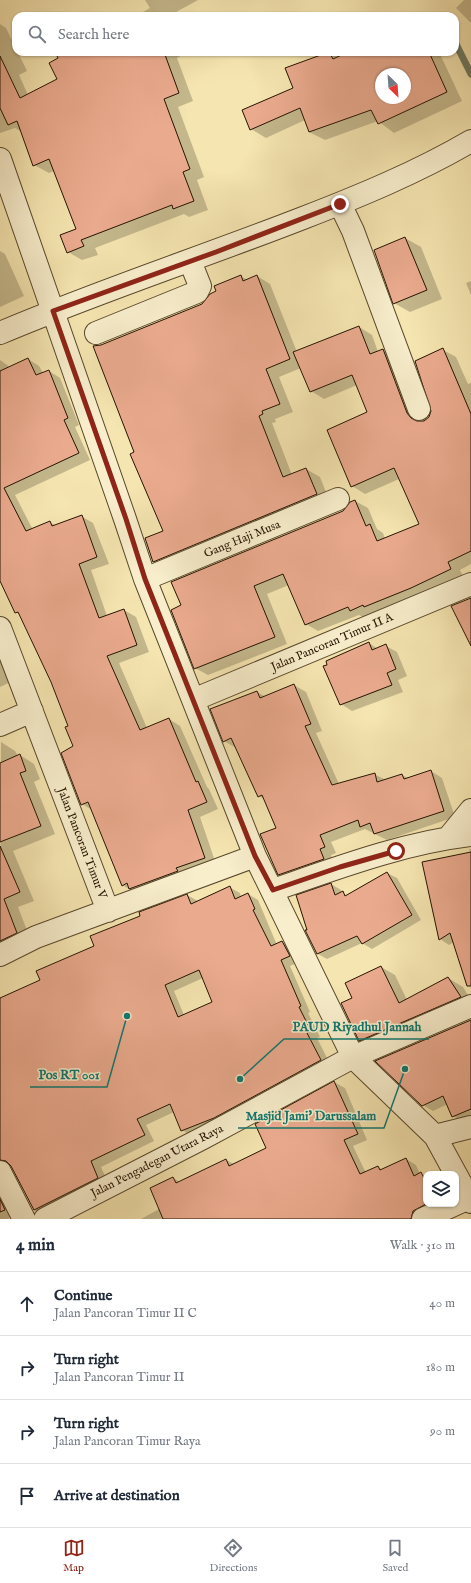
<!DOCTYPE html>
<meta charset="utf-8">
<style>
body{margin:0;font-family:"IM FELL English",serif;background:#f6f6f7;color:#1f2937}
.controls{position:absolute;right:12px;bottom:12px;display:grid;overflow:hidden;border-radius:8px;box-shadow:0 1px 3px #0004}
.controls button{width:36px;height:36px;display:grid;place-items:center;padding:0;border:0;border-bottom:1px solid #e0e1e3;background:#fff;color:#1f2937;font:20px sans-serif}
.compass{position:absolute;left:375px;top:68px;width:36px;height:36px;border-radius:50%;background:#fff;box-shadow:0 1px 3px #0004;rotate:155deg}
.stop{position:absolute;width:12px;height:12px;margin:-9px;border:3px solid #8f2418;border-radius:50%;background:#fff}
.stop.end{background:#8f2418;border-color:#fff;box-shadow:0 1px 4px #0008}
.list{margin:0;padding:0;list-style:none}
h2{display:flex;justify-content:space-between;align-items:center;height:52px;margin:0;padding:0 16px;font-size:17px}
h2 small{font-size:13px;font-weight:400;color:#747a83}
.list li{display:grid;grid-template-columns:26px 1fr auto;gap:12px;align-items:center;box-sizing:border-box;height:64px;padding:0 16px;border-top:1px solid #e0e1e3}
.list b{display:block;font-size:15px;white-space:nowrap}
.list p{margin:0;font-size:13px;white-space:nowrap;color:#747a83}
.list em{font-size:13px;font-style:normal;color:#747a83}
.icon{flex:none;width:22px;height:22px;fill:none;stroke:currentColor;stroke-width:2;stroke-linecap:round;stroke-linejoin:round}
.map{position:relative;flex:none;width:471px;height:1219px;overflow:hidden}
.search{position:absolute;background:#fff;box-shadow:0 1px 3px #0004;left:12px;right:12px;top:12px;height:44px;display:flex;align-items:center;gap:10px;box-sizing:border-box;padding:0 14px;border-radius:12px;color:#747a83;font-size:15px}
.sheet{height:308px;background:#fff}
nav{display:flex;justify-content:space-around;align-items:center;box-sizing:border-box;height:56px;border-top:1px solid #e0e1e3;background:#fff;font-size:11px;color:#747a83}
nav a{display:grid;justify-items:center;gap:2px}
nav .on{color:#8f2418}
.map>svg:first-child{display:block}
.shadow{fill:#0003;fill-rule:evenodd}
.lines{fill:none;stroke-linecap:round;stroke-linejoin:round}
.stream{stroke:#6d7b64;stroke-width:7}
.building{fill:#eaaa8e;stroke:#251300;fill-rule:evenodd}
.minor-casing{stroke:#59482c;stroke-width:24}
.minor{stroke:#f8eecc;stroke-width:22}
.route{stroke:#8f2418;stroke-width:5}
.labels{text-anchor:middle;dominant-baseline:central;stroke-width:3;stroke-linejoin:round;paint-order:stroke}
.street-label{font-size:12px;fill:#251300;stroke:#f8eecc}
.leader{fill:none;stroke:#0f766e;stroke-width:1.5}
.callout-dot{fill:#0f766e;stroke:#f8eecc;stroke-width:1.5}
.callout-label{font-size:13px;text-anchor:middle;font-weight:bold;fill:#0f766e;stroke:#f8eecc;stroke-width:3;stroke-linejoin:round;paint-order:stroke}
</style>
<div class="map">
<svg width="471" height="1219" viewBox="0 0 471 1219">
<rect width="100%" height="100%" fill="#f5e5b0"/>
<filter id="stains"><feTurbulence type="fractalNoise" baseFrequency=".005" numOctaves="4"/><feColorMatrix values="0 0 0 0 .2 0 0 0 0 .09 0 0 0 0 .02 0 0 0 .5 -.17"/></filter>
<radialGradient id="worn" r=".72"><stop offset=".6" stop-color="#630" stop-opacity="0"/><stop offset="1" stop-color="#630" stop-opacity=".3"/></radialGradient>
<path class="shadow" d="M 145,0 L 198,0 L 169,16 L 136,16 L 150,8 Z
M 464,0 L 471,0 L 471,23 L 456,8 Z
M 0,24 L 6,28 L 27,71 L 19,75 L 28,95 L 58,80 L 60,59 L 57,52 L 183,52 L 184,54 L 177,58 L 193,101 L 178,107 L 204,177 L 197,180 L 208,210 L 189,217 L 184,214 L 95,248 L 98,255 L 82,260 L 68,252 L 77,230 L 54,171 L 49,173 L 34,165 L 22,132 L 15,128 L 0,133 Z
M 350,52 L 439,52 L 462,101 L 394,133 L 378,121 L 325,140 L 309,132 L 305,120 L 266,138 L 251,129 L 294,88 L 287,68 L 330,53 L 339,57 ZM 381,74 L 405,74 L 405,98 L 381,98 Z
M 405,238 L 421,247 L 442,299 L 410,312 L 394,303 Z
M 0,251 L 5,254 L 24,296 L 0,307 Z
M 241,276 L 247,280 L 257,276 L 270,284 L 297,352 L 359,327 L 372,335 L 378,352 L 383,350 L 396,357 L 420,422 L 430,417 L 432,412 L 443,350 L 456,357 L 468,384 L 471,383 L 471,564 L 460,570 L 463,576 L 363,617 L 359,615 L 318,631 L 306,624 L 289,585 L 267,594 L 287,644 L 208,675 L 195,668 L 172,610 L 343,511 L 355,501 L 368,508 L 377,529 L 383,533 L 385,539 L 420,524 L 399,479 L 365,494 L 352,486 L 368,413 L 357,385 L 324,399 L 311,391 L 301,368 L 279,377 L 293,412 L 275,419 L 276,422 L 272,423 L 292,475 L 306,469 L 320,477 L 330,502 L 167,569 L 153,562 L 164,531 L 135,453 L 101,346 L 202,304 Z
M 471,281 L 471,295 L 466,283 Z
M 28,359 L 39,366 L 43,373 L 49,371 L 60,378 L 79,425 L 75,427 L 90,460 L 15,495 L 33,530 L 50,522 L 56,526 L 81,516 L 93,523 L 109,564 L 91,570 L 107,616 L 124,610 L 136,617 L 149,652 L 119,663 L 147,728 L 169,719 L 180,726 L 207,787 L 209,789 L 218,809 L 200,817 L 216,864 L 134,892 L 122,885 L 92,810 L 82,804 L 74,747 L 69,727 L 52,682 L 20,615 L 16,612 L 0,579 L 0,360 L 10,367 Z
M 369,643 L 378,649 L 386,646 L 397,652 L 407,676 L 398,680 L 403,692 L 352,711 L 341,704 Z
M 0,644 L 17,679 L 0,687 Z
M 294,685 L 306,692 L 322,731 L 316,733 L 339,784 L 374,774 L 386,780 L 402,775 L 408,778 L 431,771 L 442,778 L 455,817 L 387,840 L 365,829 L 331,842 L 336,853 L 331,855 L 335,866 L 291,881 L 279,874 L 277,828 L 265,800 L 259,796 L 236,748 L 224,741 L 257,692 L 266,697 Z
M 1,742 L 15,751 L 18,756 L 20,755 L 34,764 L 40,779 L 34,782 L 55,834 L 13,851 L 34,901 L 18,907 L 31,941 L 0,951 Z
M 469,849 L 471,849 L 471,985 L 454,942 L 449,945 L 440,939 L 470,853 Z
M 387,873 L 397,878 L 421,920 L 372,949 L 362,943 L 327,959 L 318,954 L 308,930 L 331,884 L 341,890 L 342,893 L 348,896 Z
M 229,887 L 240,893 L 241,897 L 248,894 L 258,900 L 277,945 L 282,942 L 293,948 L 299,962 L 290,966 L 310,1012 L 308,1013 L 320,1037 L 317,1038 L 331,1066 L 192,1136 L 182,1130 L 174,1112 L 146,1125 L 154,1141 L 101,1167 L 108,1183 L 45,1216 L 34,1210 L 11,1165 L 4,1166 L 0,1171 L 0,999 L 42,981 L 141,916 L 187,895 L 198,901 ZM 203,978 L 213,1003 L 184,1015 L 174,991 Z
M 381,967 L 395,975 L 407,1000 L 448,978 L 463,987 L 471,1000 L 374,1048 L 360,1040 L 353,998 Z
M 471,1021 L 471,1118 L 463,1122 L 453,1116 L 448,1104 L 433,1111 L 423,1105 Z
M 334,1082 L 345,1088 L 367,1140 L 353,1146 L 366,1173 L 378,1167 L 383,1170 L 406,1159 L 416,1165 L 420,1174 L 426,1176 L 426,1204 L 442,1204 L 422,1219 L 141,1219 L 159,1209 L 173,1178 L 180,1182 L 226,1160 L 234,1164 L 267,1148 Z
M 0,1187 L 15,1215 L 7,1219 L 0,1219 Z"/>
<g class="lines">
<path class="stream" d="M 455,42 L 471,74"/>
</g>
<path class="building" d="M 55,52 L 164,52 L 179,93 L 164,99 L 190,169 L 183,172 L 194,201 L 173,209 L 172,205 L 81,240 L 84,246 L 67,253 L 60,235 L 76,229 L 49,159 L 33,166 L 17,121 L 8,125 L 0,108 L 0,56 L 20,98 L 57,79 L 49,63 L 58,58 Z
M 329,52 L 333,59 L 348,52 L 429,52 L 447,92 L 378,124 L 371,110 L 309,132 L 300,108 L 250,130 L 242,110 L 293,88 L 285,68 ZM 381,74 L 405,74 L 405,98 L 381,98 Z
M 405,237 L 427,290 L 393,304 L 374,250 Z
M 241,275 L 243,281 L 257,275 L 290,359 L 266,369 L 280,404 L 262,411 L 263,414 L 259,416 L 283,477 L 306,468 L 317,494 L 153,562 L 145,538 L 163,531 L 130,454 L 134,452 L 93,346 L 101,345 L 202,304 L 210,294 L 216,291 L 214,286 Z
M 359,326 L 370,354 L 383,349 L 407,413 L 411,418 L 417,421 L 424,421 L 429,417 L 431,411 L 415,361 L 443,348 L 471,414 L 471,551 L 448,562 L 451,569 L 411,588 L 364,607 L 363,605 L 350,611 L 348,607 L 305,625 L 283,574 L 254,586 L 275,637 L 194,669 L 171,610 L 181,605 L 171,582 L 343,511 L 350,502 L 355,500 L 366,526 L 370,524 L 377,541 L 419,524 L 394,468 L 351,487 L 327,430 L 367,412 L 352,375 L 310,392 L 293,352 Z
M 28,358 L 36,375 L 49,370 L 68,418 L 64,420 L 79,453 L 4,488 L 26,531 L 50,521 L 52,526 L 82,515 L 97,557 L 79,564 L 99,618 L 124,609 L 137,645 L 107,656 L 140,730 L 169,718 L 196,782 L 198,781 L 207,802 L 188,810 L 205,858 L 176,868 L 178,871 L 129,889 L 127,883 L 122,886 L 88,802 L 81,805 L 61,753 L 73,746 L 65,727 L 68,726 L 51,682 L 18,612 L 15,613 L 0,581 L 0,371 Z
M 471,598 L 471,646 L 451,606 Z
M 369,642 L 372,650 L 386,644 L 396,669 L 387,673 L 392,685 L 340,705 L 323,666 L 327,665 L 326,661 Z
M 294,684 L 311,724 L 305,726 L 332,785 L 375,773 L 377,782 L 402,774 L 404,779 L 431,770 L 444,811 L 374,834 L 370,823 L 360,827 L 358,820 L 320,835 L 325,847 L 320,849 L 324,859 L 278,875 L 260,834 L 276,828 L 262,795 L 258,797 L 231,738 L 223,742 L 210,709 L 257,691 L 260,698 Z
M 20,754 L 26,771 L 20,773 L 41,826 L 0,842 L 0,763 Z
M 0,846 L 20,892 L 4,899 L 17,933 L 0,941 Z
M 471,852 L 471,986 L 467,986 L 450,933 L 439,940 L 422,862 Z
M 387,872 L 412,915 L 362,944 L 357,936 L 317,954 L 305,930 L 307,930 L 296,895 L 331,883 L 335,895 L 343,891 L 345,896 Z
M 230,886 L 235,899 L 248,893 L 255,909 L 253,910 L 271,946 L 282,941 L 290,956 L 281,960 L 301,1006 L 299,1007 L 311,1031 L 307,1033 L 321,1060 L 214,1118 L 181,1131 L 170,1104 L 137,1119 L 145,1135 L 91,1161 L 98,1178 L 34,1210 L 11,1166 L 6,1161 L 0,1160 L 0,998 L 40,980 L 36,971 L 94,946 L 90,936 L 140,916 L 139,912 L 187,894 L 191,904 ZM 199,970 L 212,1002 L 178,1017 L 165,985 Z
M 381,966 L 399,1003 L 448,977 L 461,997 L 359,1041 L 341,1003 L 352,998 L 345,983 Z
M 471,1020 L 471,1109 L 452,1117 L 443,1096 L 422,1106 L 375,1061 Z
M 334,1081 L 358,1134 L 344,1140 L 360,1174 L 378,1166 L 380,1170 L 406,1158 L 414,1176 L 421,1172 L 426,1182 L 426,1204 L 413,1211 L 411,1219 L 163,1219 L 150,1188 L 173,1177 L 176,1183 L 226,1159 L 229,1166 L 266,1148 L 255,1124 Z
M 0,1199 L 5,1210 L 0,1212 Z"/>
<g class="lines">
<defs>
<path id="minor" d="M 0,159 L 125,519 L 145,579 L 255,856 L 353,1057 L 435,1136 L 471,1202
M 340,204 L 353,231 L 419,409
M 0,333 C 99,291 203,257 303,218 C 360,196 418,172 471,141
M 96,333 L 197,292 L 200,286 L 190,261
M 145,579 L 338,499
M 0,628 L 108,911
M 193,700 L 471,584
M 0,725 L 32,711
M 448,838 L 471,810
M 273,890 C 337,868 403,843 471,835
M 0,955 L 36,937 L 255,856
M 435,1136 L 471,1127
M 0,1172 L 24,1219
M 45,1219 L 203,1138 L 353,1057 L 471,1006
M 423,1219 L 469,1198"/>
</defs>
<use href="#minor" class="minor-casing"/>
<use href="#minor" class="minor"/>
</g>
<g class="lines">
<path class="route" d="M 340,204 L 216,252 L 53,311 L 126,519 L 145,579 L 255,856 L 273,890 L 340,867 L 396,851"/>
</g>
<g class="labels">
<g class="street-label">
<text transform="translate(242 539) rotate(-22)">Gang Haji Musa</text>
<text transform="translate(332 642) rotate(-23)">Jalan Pancoran Timur II A</text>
<text transform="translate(82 843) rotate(69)">Jalan Pancoran Timur V</text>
<text transform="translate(157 1161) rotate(-27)">Jalan Pengadegan Utara Raya</text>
</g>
</g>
<path class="leader" d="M240 1079L284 1039H429M127 1016L107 1087H30M405 1069L384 1128H238"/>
<g class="callout-dot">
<circle cx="240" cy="1079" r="4"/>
<circle cx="127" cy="1016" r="4"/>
<circle cx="405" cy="1069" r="4"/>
</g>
<g class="callout-label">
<text x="357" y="1031">PAUD Riyadhul Jannah</text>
<text x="69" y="1079">Pos RT 001</text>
<text x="311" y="1120">Masjid Jami' Darussalam</text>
</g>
<rect width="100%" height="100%" filter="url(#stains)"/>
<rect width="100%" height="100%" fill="url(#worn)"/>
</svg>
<div class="controls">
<button><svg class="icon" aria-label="layers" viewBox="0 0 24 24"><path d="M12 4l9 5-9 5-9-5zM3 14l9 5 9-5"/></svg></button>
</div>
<svg class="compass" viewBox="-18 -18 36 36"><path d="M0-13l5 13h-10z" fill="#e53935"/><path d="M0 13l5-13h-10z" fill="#747a83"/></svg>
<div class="stop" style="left:396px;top:851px"></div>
<div class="stop end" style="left:340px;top:204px"></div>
<div class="search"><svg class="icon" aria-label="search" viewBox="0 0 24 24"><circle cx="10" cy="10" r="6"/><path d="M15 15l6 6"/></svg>Search here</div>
</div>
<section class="sheet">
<h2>4 min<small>Walk · 310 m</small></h2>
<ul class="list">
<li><svg class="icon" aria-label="ahead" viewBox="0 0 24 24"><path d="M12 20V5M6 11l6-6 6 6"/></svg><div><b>Continue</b><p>Jalan Pancoran Timur II C</p></div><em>40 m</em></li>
<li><svg class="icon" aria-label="right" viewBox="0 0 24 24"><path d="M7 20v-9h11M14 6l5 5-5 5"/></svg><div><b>Turn right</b><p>Jalan Pancoran Timur II</p></div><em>180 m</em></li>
<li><svg class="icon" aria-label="right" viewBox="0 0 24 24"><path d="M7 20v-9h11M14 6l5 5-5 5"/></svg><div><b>Turn right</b><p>Jalan Pancoran Timur Raya</p></div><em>90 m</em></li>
<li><svg class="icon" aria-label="arrive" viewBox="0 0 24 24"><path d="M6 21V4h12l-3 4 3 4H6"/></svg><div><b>Arrive at destination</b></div></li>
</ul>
</section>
<nav>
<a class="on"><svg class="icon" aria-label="map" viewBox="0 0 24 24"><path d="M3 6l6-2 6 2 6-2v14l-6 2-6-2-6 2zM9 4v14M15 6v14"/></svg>Map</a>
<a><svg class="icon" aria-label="directions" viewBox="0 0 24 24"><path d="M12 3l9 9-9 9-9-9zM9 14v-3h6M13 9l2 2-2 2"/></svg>Directions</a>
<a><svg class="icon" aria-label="saved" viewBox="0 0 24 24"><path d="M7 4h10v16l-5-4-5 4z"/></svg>Saved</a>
</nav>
